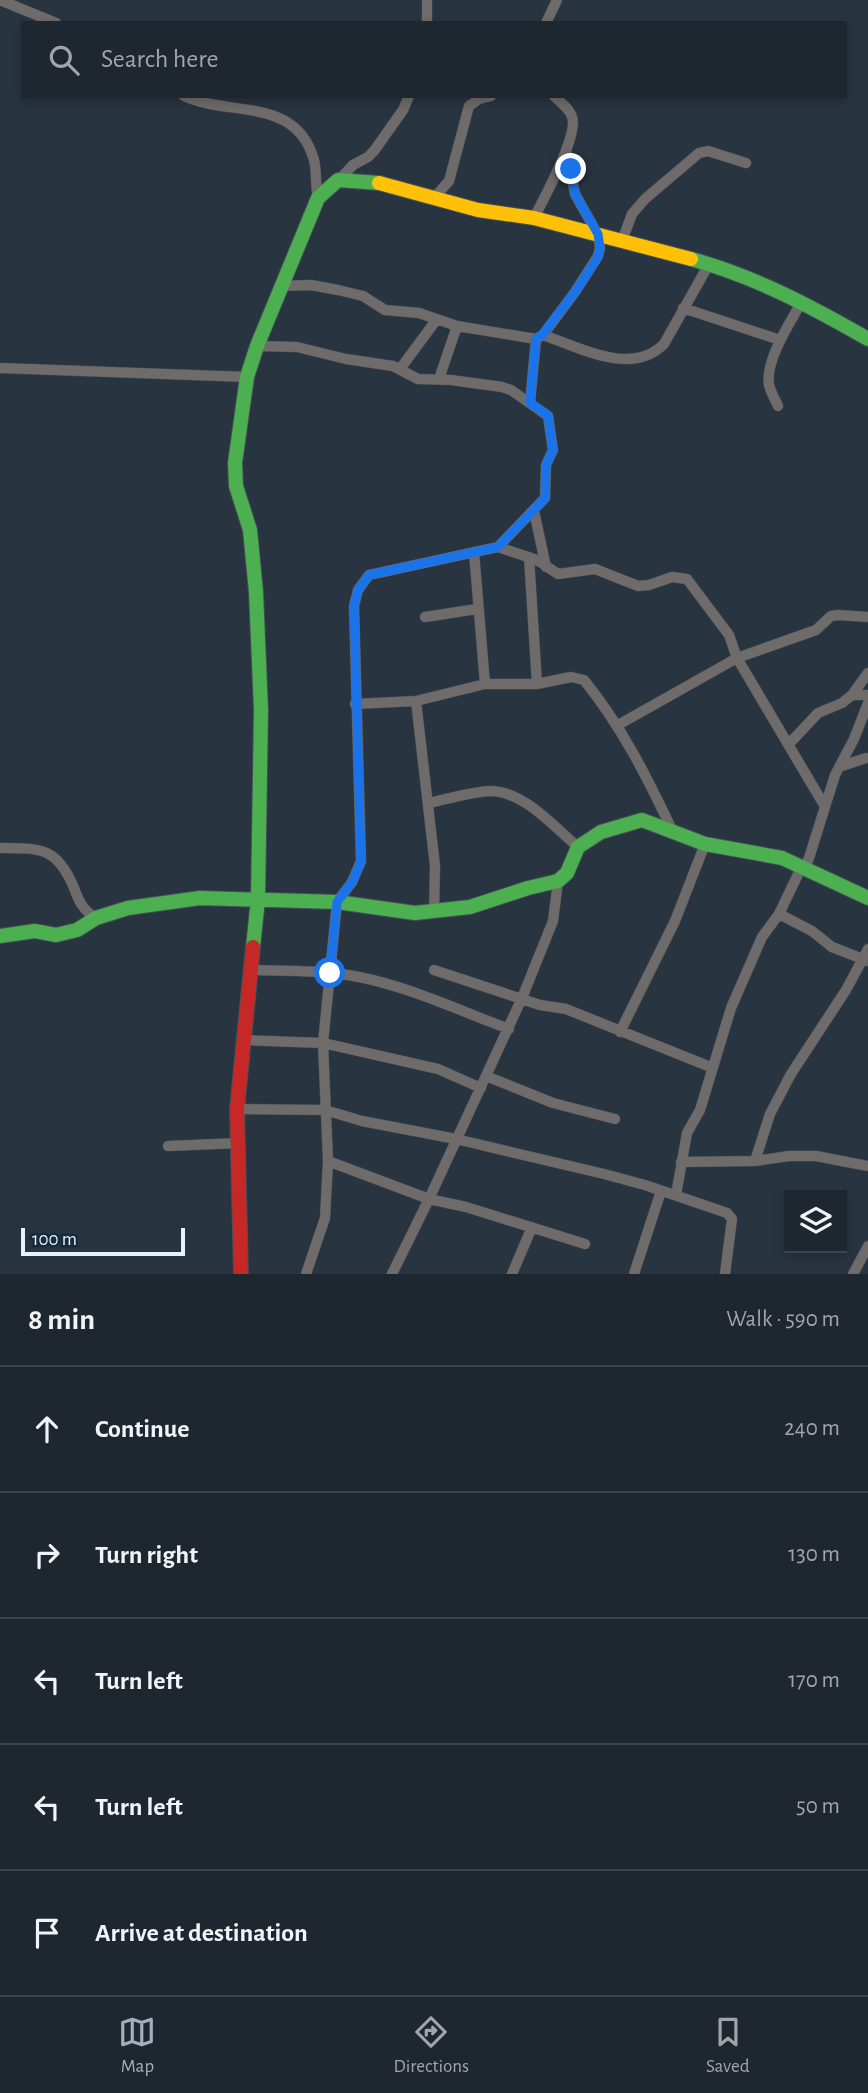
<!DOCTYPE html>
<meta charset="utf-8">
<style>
body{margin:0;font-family:"Alegreya Sans",sans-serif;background:#262f37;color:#f1f3f6}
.controls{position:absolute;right:21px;bottom:21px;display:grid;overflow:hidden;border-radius:0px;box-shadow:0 4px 10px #0003}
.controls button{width:63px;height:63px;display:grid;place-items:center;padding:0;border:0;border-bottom:2px solid #3c444b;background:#1e272f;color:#f1f3f6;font:35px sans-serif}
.scale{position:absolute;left:21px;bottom:18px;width:164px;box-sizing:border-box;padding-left:7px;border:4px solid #e5f3ff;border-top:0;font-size:19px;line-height:24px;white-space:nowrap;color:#e5f3ff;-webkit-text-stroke:5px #152b3d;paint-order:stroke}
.stop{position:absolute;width:21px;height:21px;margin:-16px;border:5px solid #1a73e8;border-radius:50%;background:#fff}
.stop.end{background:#1a73e8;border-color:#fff;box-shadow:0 2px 7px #0008}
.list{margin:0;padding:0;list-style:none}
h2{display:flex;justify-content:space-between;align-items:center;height:91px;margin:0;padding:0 28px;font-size:30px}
h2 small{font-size:23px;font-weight:400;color:#a1a5aa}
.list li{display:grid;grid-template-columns:46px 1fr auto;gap:21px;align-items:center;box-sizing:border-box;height:126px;padding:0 28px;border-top:2px solid #3c444b}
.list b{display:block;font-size:26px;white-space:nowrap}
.list em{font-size:23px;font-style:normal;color:#a1a5aa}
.icon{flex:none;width:38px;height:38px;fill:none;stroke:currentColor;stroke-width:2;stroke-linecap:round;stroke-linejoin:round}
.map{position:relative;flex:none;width:868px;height:1274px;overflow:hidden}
.search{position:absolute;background:#1e272f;box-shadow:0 4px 10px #0003;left:21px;right:21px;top:21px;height:77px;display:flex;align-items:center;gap:18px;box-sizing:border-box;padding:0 24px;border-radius:0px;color:#a1a5aa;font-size:26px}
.sheet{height:721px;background:#1e272f}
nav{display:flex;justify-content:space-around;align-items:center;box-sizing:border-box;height:98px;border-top:2px solid #3c444b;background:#1e272f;font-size:19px;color:#a1a5aa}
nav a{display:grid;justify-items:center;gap:4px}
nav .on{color:#a3b0bc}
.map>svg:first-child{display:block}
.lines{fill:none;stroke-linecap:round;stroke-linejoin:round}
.street-casing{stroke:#444f58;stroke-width:11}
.fast-casing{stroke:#444f58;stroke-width:16}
.slow-casing{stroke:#444f58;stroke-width:16}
.jam-casing{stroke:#444f58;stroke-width:16}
.street{stroke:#6e6b6a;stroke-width:10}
.fast{stroke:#4caf50;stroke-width:14}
.slow{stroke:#ffc107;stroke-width:14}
.jam{stroke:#c62828;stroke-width:14}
.route{stroke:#1a73e8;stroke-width:9}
</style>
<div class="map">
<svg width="868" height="1274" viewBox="0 0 868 1274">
<rect width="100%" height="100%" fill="#28343f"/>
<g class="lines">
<defs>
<path id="street" d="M 0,0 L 56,23
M 427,23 L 427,0
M 546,23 L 557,0
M 184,96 C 230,117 296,96 314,160 C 317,172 315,185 318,198
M 339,180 L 353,165 L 368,157 L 374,151 L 403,110 L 409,96
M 434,198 L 449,181 L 469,106 L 479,99 L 491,96
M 534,218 C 543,200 579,135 572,117 C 570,109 560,102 554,96
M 622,241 L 632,214 L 645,199 L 699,153 L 708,151 L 746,163
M 282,286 L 311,285 L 338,290 L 363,296 L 385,310 L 419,313 L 457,326 L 536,339
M 683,308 L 780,340
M 543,335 C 579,347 631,377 664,344 L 709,264
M 257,346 L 297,347 L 346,359 L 393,366 L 418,379 L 451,380 L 502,387 L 511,390 L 548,416 L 553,450 L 546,465 L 545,498 L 498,547
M 0,368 L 247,377
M 400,369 L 437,319
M 439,379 L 457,326
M 530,403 L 536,339 L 543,335 L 575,292 L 598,256 L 600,248 L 598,235 L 575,194 L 566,150
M 778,406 C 775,399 771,393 769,385 C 765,360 790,323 802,301
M 534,511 L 546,567
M 474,552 L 485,684
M 529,557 L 537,684
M 425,617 L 477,609
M 852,695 L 868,695
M 416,701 L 435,866 L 434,913
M 355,704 L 416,701 L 485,684 L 537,684 L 571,677 L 584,680 C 622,727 647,777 673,832
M 618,725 L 737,658 L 816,630 L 831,616 L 838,615 L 868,617
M 789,744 L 818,713 L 842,703 L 852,695 L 868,673
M 839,767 L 866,758
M 429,803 C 448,799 470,792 490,791 C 524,791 554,827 578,847
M 0,848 C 41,848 57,847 74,888 C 79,902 83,910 96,918
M 779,914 L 812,931 L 832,947 L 868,961
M 250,970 C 286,971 324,970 359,977 C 410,987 460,1011 509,1029
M 434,970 L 540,1005 L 566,1009 L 713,1068
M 620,1032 L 675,921 L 705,844
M 244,1040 L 323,1043 L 438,1069 L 481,1088
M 486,1076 L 553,1103 L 615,1119
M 237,1109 L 325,1110 L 362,1121 L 456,1139 L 604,1174 L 645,1185 L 727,1213 L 732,1219 L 725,1274
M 168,1146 L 239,1143
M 328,1161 L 429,1199 L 466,1207 L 585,1244
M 755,1161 L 770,1114 L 791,1074 L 846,990 L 868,949
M 681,1162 L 755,1161 L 789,1156 L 816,1156 L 868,1166
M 676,1195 L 687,1133 L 700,1110 L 731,1008 L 762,937 L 779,914 L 802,866 L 806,865 L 809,858 L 835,775 L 854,739 L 868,703
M 306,1274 L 325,1218 L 328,1161 L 323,1043 L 337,902 L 352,882 L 361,861 L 354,606 L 358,590 L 369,575 L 498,547 L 537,560 L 558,574 L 595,569 L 638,586 L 649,585 L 672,577 L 687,579 L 729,635 L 737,658 L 824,805
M 392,1274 L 429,1199 L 522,998 L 553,921 L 558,881
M 512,1274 L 532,1227
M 634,1274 L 661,1191
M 853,1274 L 868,1246"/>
<path id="fast" d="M 691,259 C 754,276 812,307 868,339
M 0,936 L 35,931 L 56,935 L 77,930 L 96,918 L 128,908 L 200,898 L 337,902 L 415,913 L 470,907 L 528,888 L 558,881 L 567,873 L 578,847 L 601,832 L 642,820 L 705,844 L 782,858 L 868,898
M 253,947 L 258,899 L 261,710 L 256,592 L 250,530 L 236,486 L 235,463 L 247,377 L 257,346 L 318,198 L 338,180 L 379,183"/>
<path id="slow" d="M 379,183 L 478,210 L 534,218 L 691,259"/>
<path id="jam" d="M 241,1274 L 237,1109 L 253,947"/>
</defs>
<use href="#street" class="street-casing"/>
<use href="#fast" class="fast-casing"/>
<use href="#slow" class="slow-casing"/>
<use href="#jam" class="jam-casing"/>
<use href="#street" class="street"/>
<use href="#fast" class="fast"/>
<use href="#slow" class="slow"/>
<use href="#jam" class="jam"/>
</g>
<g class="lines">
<path class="route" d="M 330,973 L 337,902 L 352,882 L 361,862 L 354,606 L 358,590 L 369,575 L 498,547 L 545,498 L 546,465 L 553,450 L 548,415 L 530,403 L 536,339 L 542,335 L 575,292 L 598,257 L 600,248 L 598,234 L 575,194 L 571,169"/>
</g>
</svg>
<div class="controls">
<button><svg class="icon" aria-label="layers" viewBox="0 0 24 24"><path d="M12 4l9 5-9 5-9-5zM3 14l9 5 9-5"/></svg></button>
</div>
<div class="scale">100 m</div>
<div class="stop" style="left:330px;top:973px"></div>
<div class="stop end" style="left:571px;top:169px"></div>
<div class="search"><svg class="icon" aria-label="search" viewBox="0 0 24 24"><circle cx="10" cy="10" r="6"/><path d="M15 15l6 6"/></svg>Search here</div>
</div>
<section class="sheet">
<h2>8 min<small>Walk · 590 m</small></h2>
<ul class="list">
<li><svg class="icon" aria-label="ahead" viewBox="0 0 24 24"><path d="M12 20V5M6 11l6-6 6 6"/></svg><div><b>Continue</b></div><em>240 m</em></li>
<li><svg class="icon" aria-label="right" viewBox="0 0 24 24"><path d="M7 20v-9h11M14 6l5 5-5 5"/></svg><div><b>Turn right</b></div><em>130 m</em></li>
<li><svg class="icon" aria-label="left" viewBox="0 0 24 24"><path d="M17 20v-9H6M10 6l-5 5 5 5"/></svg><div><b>Turn left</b></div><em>170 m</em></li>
<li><svg class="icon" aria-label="left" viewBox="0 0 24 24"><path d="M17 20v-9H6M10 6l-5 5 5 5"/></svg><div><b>Turn left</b></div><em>50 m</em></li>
<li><svg class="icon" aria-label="arrive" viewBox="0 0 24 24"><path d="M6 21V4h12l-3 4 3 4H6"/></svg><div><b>Arrive at destination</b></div></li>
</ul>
</section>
<nav>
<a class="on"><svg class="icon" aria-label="map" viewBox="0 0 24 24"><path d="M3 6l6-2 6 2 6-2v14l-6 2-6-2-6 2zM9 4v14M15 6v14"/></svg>Map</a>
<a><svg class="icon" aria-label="directions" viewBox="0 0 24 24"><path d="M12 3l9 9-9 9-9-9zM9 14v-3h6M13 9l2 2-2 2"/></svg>Directions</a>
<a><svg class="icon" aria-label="saved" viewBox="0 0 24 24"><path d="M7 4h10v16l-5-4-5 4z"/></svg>Saved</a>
</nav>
